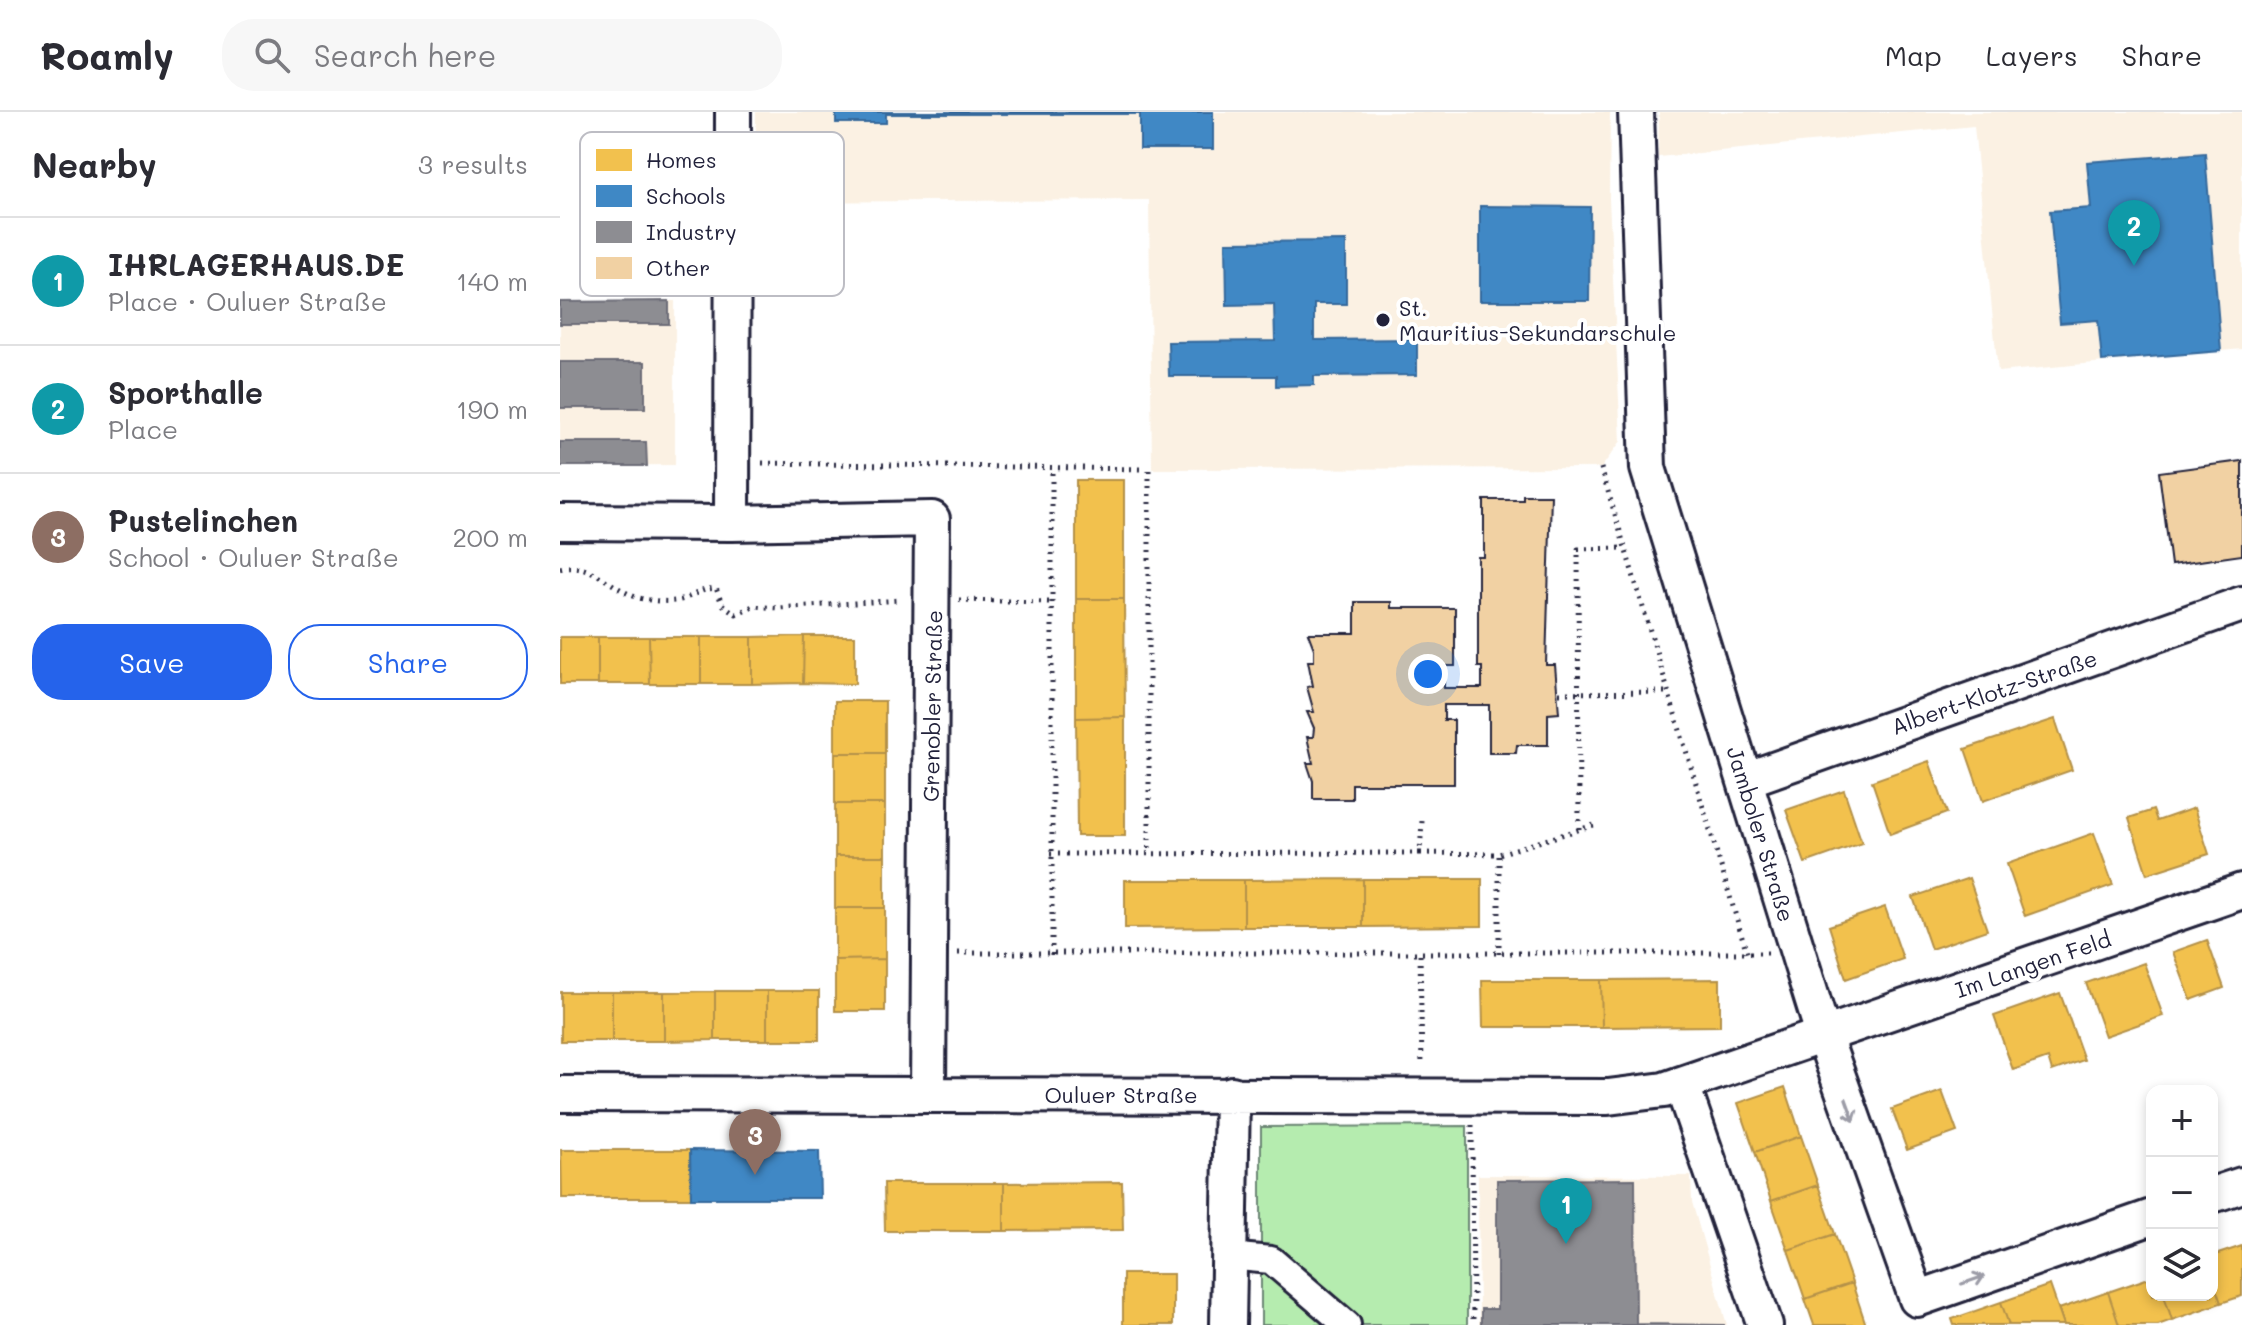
<!DOCTYPE html>
<meta charset="utf-8">
<style>
body{margin:0;font-family:Mali,sans-serif;background:#f7f7f7;color:#2b2b33}
.controls{position:absolute;right:24px;bottom:24px;display:grid;overflow:hidden;border-radius:16px;box-shadow:0 4px 12px #0003}
.controls button{width:72px;height:72px;display:grid;place-items:center;padding:0;border:0;border-bottom:2px solid #e1e1e2;background:#fff;color:#2b2b33;font:40px sans-serif}
.you{position:absolute;left:868px;top:562px;width:28px;height:28px;margin:-20px;border:6px solid #fff;border-radius:50%;background:#1a73e8;box-shadow:0 0 0 12px #1a73e833}
.badge{display:grid;place-items:center;width:52px;height:52px;border-radius:50%;background:#2563eb;color:#fff;font-size:26px;font-weight:700}
.pin{position:absolute;translate:-50% -66px;filter:drop-shadow(0 2px 4px #0008)}
.pin::after{content:'';position:absolute;top:42px;width:28px;height:24px;background:inherit;clip-path:polygon(0 0,100% 0,50% 100%)}
.list{margin:0;padding:0;list-style:none}
h2{display:flex;justify-content:space-between;align-items:center;height:104px;margin:0;padding:0 32px;font-size:34px}
h2 small{font-size:26px;font-weight:400;color:#7c7c81}
.list li{display:grid;grid-template-columns:52px 1fr auto;gap:24px;align-items:center;box-sizing:border-box;height:128px;padding:0 32px;border-top:2px solid #e1e1e2}
.list b{display:block;font-size:30px;white-space:nowrap}
.list p{margin:0;font-size:26px;white-space:nowrap;color:#7c7c81}
.list em{font-size:26px;font-style:normal;color:#7c7c81}
.actions{display:flex;gap:16px;padding:24px 32px}
.actions a{flex:1;padding:18px 0;border:2px solid #2563eb;border-radius:32px;text-align:center;font-size:28px;color:#2563eb}
.actions .main{background:#2563eb;color:#fff}
.icon{flex:none;width:44px;height:44px;fill:none;stroke:currentColor;stroke-width:2;stroke-linecap:round;stroke-linejoin:round}
.map{position:relative;flex:none;width:1682px;height:1213px;overflow:hidden}
header{display:flex;align-items:center;gap:48px;box-sizing:border-box;height:112px;padding:0 40px;background:#fff;border-bottom:2px solid #e1e1e2}
header strong{font-size:38px}
nav{display:flex;gap:44px;margin-inline-start:auto;font-size:28px}
.search{width:560px;height:72px;background:#f7f7f7;display:flex;align-items:center;gap:20px;box-sizing:border-box;padding:0 28px;border-radius:32px;color:#7c7c81;font-size:30px}
main{display:flex}
aside{flex:1;background:#fff}
.map>svg:first-child{display:block}
.built{fill:#fbf1e3}
.green{fill:#b5ecaf;stroke:#6c8775;stroke-width:2}
.homes{fill:#f2c14e;stroke:#b49148;stroke-width:2}
.schools{fill:#3f88c5;stroke:#36699c;stroke-width:2}
.industry{fill:#8d8d92;stroke:#6d6d78;stroke-width:2}
.building{fill:#f1d1a3;stroke:#22223b;stroke-width:2}
.lines{fill:none;stroke-linecap:round;stroke-linejoin:round}
.pedestrian-casing{stroke:#22223b;stroke-width:32}
.minor-casing{stroke:#22223b;stroke-width:40}
.path{stroke:#22223b;stroke-width:5;stroke-dasharray:2 6;stroke-linecap:butt}
.pedestrian{stroke:#fff;stroke-width:26}
.minor{stroke:#fff;stroke-width:34}
.oneway{stroke:#9c9ca7}
.poi-dot{fill:#22223b;stroke:#fff;stroke-width:3}
.labels{text-anchor:middle;dominant-baseline:central;stroke-width:8;stroke-linejoin:round;paint-order:stroke}
.poi-label{font-size:22px;fill:#22223b;stroke:#fff;text-anchor:start}
.street-label{font-size:22px;fill:#22223b;stroke:#fff}
.key{fill:#fff;stroke:#bdbdc4;stroke-width:2}
.key-label{font-size:22px;fill:#22223b}
</style>
<header>
<strong>Roamly</strong>
<div class="search"><svg class="icon" aria-label="search" viewBox="0 0 24 24"><circle cx="10" cy="10" r="6"/><path d="M15 15l6 6"/></svg>Search here</div>
<nav><a>Map</a><a>Layers</a><a>Share</a></nav>
</header>
<main>
<aside>
<h2>Nearby<small>3 results</small></h2>
<ul class="list">
<li><span class="badge" style="background:#0f9aa8">1</span><div><b>IHRLAGERHAUS.DE</b><p>Place · Ouluer Straße</p></div><em>140 m</em></li>
<li><span class="badge" style="background:#0f9aa8">2</span><div><b>Sporthalle</b><p>Place</p></div><em>190 m</em></li>
<li><span class="badge" style="background:#8d6e63">3</span><div><b>Pustelinchen</b><p>School · Ouluer Straße</p></div><em>200 m</em></li>
</ul>
<div class="actions"><a class="main">Save</a><a>Share</a></div>
</aside>
<div class="map">
<svg width="1682" height="1213" viewBox="0 0 1682 1213">
<rect width="100%" height="100%" fill="#fff"/>
<filter id="ink" filterUnits="userSpaceOnUse"><feTurbulence type="fractalNoise" baseFrequency=".0125" numOctaves="2"/><feDisplacementMap in="SourceGraphic" scale="16" xChannelSelector="R" yChannelSelector="G"/><feConvolveMatrix kernelMatrix="1 2 1 2 8 2 1 2 1" color-interpolation-filters="sRGB"/></filter>
<g filter="url(#ink)">
<path class="built" d="M 196,0 L 1050,0 L 1049,87 L 1061,329 L 1041,356 L 592,357 L 589,88 L 195,90 Z
M 1099,0 L 1682,0 L 1682,237 L 1438,260 L 1414,14 L 1098,45 Z
M 115,189 L 115,353 L 0,354 L 0,190 Z
M 918,1063 L 1131,1064 L 1132,1090 L 1167,1213 L 919,1213 Z"/>
<path class="green" d="M 907,1014 L 907,1213 L 701,1213 L 701,1015 Z"/>
<path class="homes" d="M 516,368 L 564,368 L 564,487 L 516,487 Z
M 516,487 L 564,487 L 565,605 L 516,606 Z
M 244,524 L 243,571 L 192,572 L 192,525 Z
M 244,524 L 295,524 L 295,572 L 243,571 Z
M 0,525 L 38,525 L 38,572 L 0,572 Z
M 38,525 L 89,525 L 90,572 L 38,572 Z
M 89,525 L 141,525 L 141,572 L 90,572 Z
M 141,525 L 192,525 L 192,572 L 141,572 Z
M 275,589 L 325,589 L 325,641 L 275,641 Z
M 565,605 L 565,724 L 517,724 L 516,606 Z
M 1495,607 L 1512,658 L 1423,689 L 1405,637 Z
M 275,641 L 325,641 L 325,692 L 275,692 Z
M 1369,649 L 1387,701 L 1330,722 L 1312,669 Z
M 1284,678 L 1302,731 L 1245,751 L 1226,698 Z
M 275,692 L 325,692 L 325,744 L 275,744 Z
M 1634,696 L 1649,742 L 1587,762 L 1569,706 L 1593,698 L 1597,709 Z
M 1534,721 L 1553,773 L 1465,804 L 1447,752 Z
M 275,744 L 325,744 L 325,796 L 275,796 Z
M 1409,766 L 1427,818 L 1371,837 L 1353,785 Z
M 803,767 L 922,767 L 922,814 L 803,815 Z
M 803,767 L 803,815 L 684,815 L 684,768 Z
M 565,768 L 684,768 L 684,815 L 565,816 Z
M 1325,795 L 1343,847 L 1286,867 L 1269,814 Z
M 275,796 L 325,796 L 325,847 L 275,848 Z
M 1647,828 L 1664,876 L 1631,888 L 1613,840 Z
M 325,847 L 325,899 L 275,899 L 275,848 Z
M 1584,851 L 1603,904 L 1545,924 L 1526,871 Z
M 1160,867 L 1160,914 L 1042,915 L 1041,868 Z
M 922,868 L 1041,868 L 1042,915 L 923,915 Z
M 155,879 L 155,928 L 104,929 L 104,880 Z
M 155,879 L 207,879 L 207,928 L 155,928 Z
M 207,879 L 259,879 L 259,928 L 207,928 Z
M 1,880 L 52,880 L 52,929 L 1,929 Z
M 52,880 L 104,880 L 104,929 L 52,929 Z
M 1500,881 L 1524,948 L 1492,959 L 1488,946 L 1453,958 L 1434,904 Z
M 1225,975 L 1241,1024 L 1195,1040 L 1178,991 Z
M 1382,979 L 1397,1020 L 1347,1038 L 1332,997 Z
M 1241,1024 L 1258,1073 L 1211,1089 L 1195,1040 Z
M 1,1038 L 130,1038 L 131,1086 L 2,1086 Z
M 562,1070 L 563,1118 L 444,1119 L 444,1071 Z
M 324,1071 L 444,1071 L 444,1119 L 325,1119 Z
M 1258,1073 L 1275,1122 L 1228,1138 L 1211,1089 Z
M 1275,1122 L 1292,1171 L 1245,1187 L 1228,1138 Z
M 1682,1134 L 1682,1184 L 1661,1191 L 1652,1165 L 1652,1144 Z
M 563,1162 L 613,1162 L 613,1213 L 563,1213 Z
M 1592,1165 L 1592,1183 L 1604,1183 L 1612,1208 L 1598,1213 L 1559,1213 L 1548,1180 Z
M 1652,1165 L 1661,1191 L 1612,1208 L 1604,1183 L 1652,1183 Z
M 1292,1171 L 1306,1213 L 1254,1213 L 1245,1187 Z
M 1490,1173 L 1504,1213 L 1449,1213 L 1441,1190 Z
M 1548,1180 L 1559,1213 L 1504,1213 L 1499,1197 Z
M 1441,1190 L 1449,1213 L 1394,1213 L 1392,1207 Z"/>
<path class="schools" d="M 276,0 L 653,0 L 653,37 L 580,37 L 580,2 L 326,2 L 326,11 L 276,11 Z
M 1645,41 L 1661,239 L 1542,249 L 1538,208 L 1500,211 L 1490,99 L 1531,96 L 1527,50 Z
M 920,94 L 1030,95 L 1029,189 L 920,189 Z
M 786,129 L 786,192 L 754,192 L 754,228 L 857,227 L 857,263 L 754,264 L 754,273 L 716,274 L 716,264 L 609,264 L 608,230 L 715,229 L 714,192 L 667,193 L 666,130 Z
M 130,1038 L 259,1039 L 260,1086 L 131,1086 Z"/>
<path class="industry" d="M 109,189 L 109,212 L 0,212 L 0,190 Z
M 0,250 L 85,250 L 85,296 L 0,296 Z
M 0,330 L 86,330 L 87,354 L 0,354 Z
M 1075,1067 L 1076,1212 L 1165,1213 L 921,1213 L 921,1197 L 937,1197 L 937,1068 Z"/>
<path class="building" d="M 1682,349 L 1682,443 L 1611,453 L 1599,360 Z
M 963,383 L 991,383 L 986,553 L 995,553 L 999,601 L 988,602 L 988,633 L 957,633 L 956,641 L 929,641 L 929,593 L 884,593 L 884,608 L 894,608 L 894,672 L 792,672 L 792,687 L 753,687 L 753,669 L 747,651 L 753,651 L 747,625 L 753,625 L 754,616 L 747,600 L 754,600 L 747,575 L 753,574 L 748,549 L 754,549 L 754,537 L 748,521 L 795,521 L 795,490 L 831,490 L 831,496 L 895,496 L 895,554 L 884,554 L 884,576 L 922,576 L 922,555 L 918,555 L 918,445 L 924,445 L 924,388 L 963,388 Z"/>
<g class="lines">
<defs>
<path id="pedestrian" d="M 668,1144 L 711,1148 L 787,1213"/>
<path id="minor" d="M 173,0 L 172,411 L 372,407 L 368,982
M 1076,0 L 1088,356 L 1264,925 L 1357,1187 L 1592,1105
M 0,410 L 172,411
M 1185,668 L 1682,492
M 1122,973 L 1205,1213
M 0,982 L 1048,985 L 1104,978 L 1682,779
M 1652,1083 L 1682,1073
M 668,1213 L 672,982"/>
</defs>
<use href="#pedestrian" class="pedestrian-casing"/>
<use href="#minor" class="minor-casing"/>
<path class="path" d="M 202,351 L 585,357
M 1041,356 L 1187,841
M 589,358 L 589,741
M 0,456 C 31,449 49,475 76,485 C 88,489 115,492 126,486 C 138,481 143,477 156,476 L 162,492 L 176,502 L 193,494 L 218,496 L 341,488
M 399,488 L 490,490
M 999,581 L 1108,580
M 1019,717 L 1018,437 L 1065,436
M 860,741 L 939,742 L 1034,713
M 490,742 L 860,741 L 862,709
M 398,841 L 1208,841
M 939,842 L 939,742
M 492,843 L 492,357
M 860,843 L 862,954
M 912,1013 L 913,1213"/>
<use href="#pedestrian" class="pedestrian"/>
<use href="#minor" class="minor"/>
</g>
<defs><path id="oneway-shaft" d="M-6 0H5M1.5-3L5.5 0L1.5 3" fill="none" stroke-width="1.6" stroke-linecap="round" stroke-linejoin="round" transform="scale(2)"/></defs>
<g class="oneway">
<use href="#oneway-shaft" transform="translate(1290 998) rotate(70)"/>
<use href="#oneway-shaft" transform="translate(1413 1168) rotate(-19)"/>
</g>
</g>
<circle class="poi-dot" cx="823" cy="208" r="8"/>
<g class="labels">
<g class="poi-label">
<text x="839" y="195">St.<tspan x="839" dy="25">Mauritius-Sekundarschule</tspan></text>
</g>
<g class="street-label">
<text transform="translate(1434 580) rotate(-19)">Albert-Klotz-Straße</text>
<text transform="translate(372 594) rotate(-89)">Grenobler Straße</text>
<text transform="translate(1201 722) rotate(73)">Jamboler Straße</text>
<text transform="translate(1473 852) rotate(-19)">Im Langen Feld</text>
<text x="561" y="982">Ouluer Straße</text>
</g>
</g>
<rect x="20" y="20" width="264" height="164" rx="12" class="key"/>
<rect x="36" y="37" width="36" height="22" fill="#f2c14e"/>
<rect x="36" y="73" width="36" height="22" fill="#3f88c5"/>
<rect x="36" y="109" width="36" height="22" fill="#8d8d92"/>
<rect x="36" y="145" width="36" height="22" fill="#f1d1a3"/>
<g class="key-label">
<text x="86" y="56">Homes</text>
<text x="86" y="92">Schools</text>
<text x="86" y="128">Industry</text>
<text x="86" y="164">Other</text>
</g>
</svg>
<div class="controls">
<button>+</button>
<button>−</button>
<button><svg class="icon" aria-label="layers" viewBox="0 0 24 24"><path d="M12 4l9 5-9 5-9-5zM3 14l9 5 9-5"/></svg></button>
</div>
<div class="you"></div>
<div class="pin badge" style="left:1006px;top:1132px;background:#0f9aa8">1</div>
<div class="pin badge" style="left:1574px;top:154px;background:#0f9aa8">2</div>
<div class="pin badge" style="left:195px;top:1063px;background:#8d6e63">3</div>
</div>
</main>
